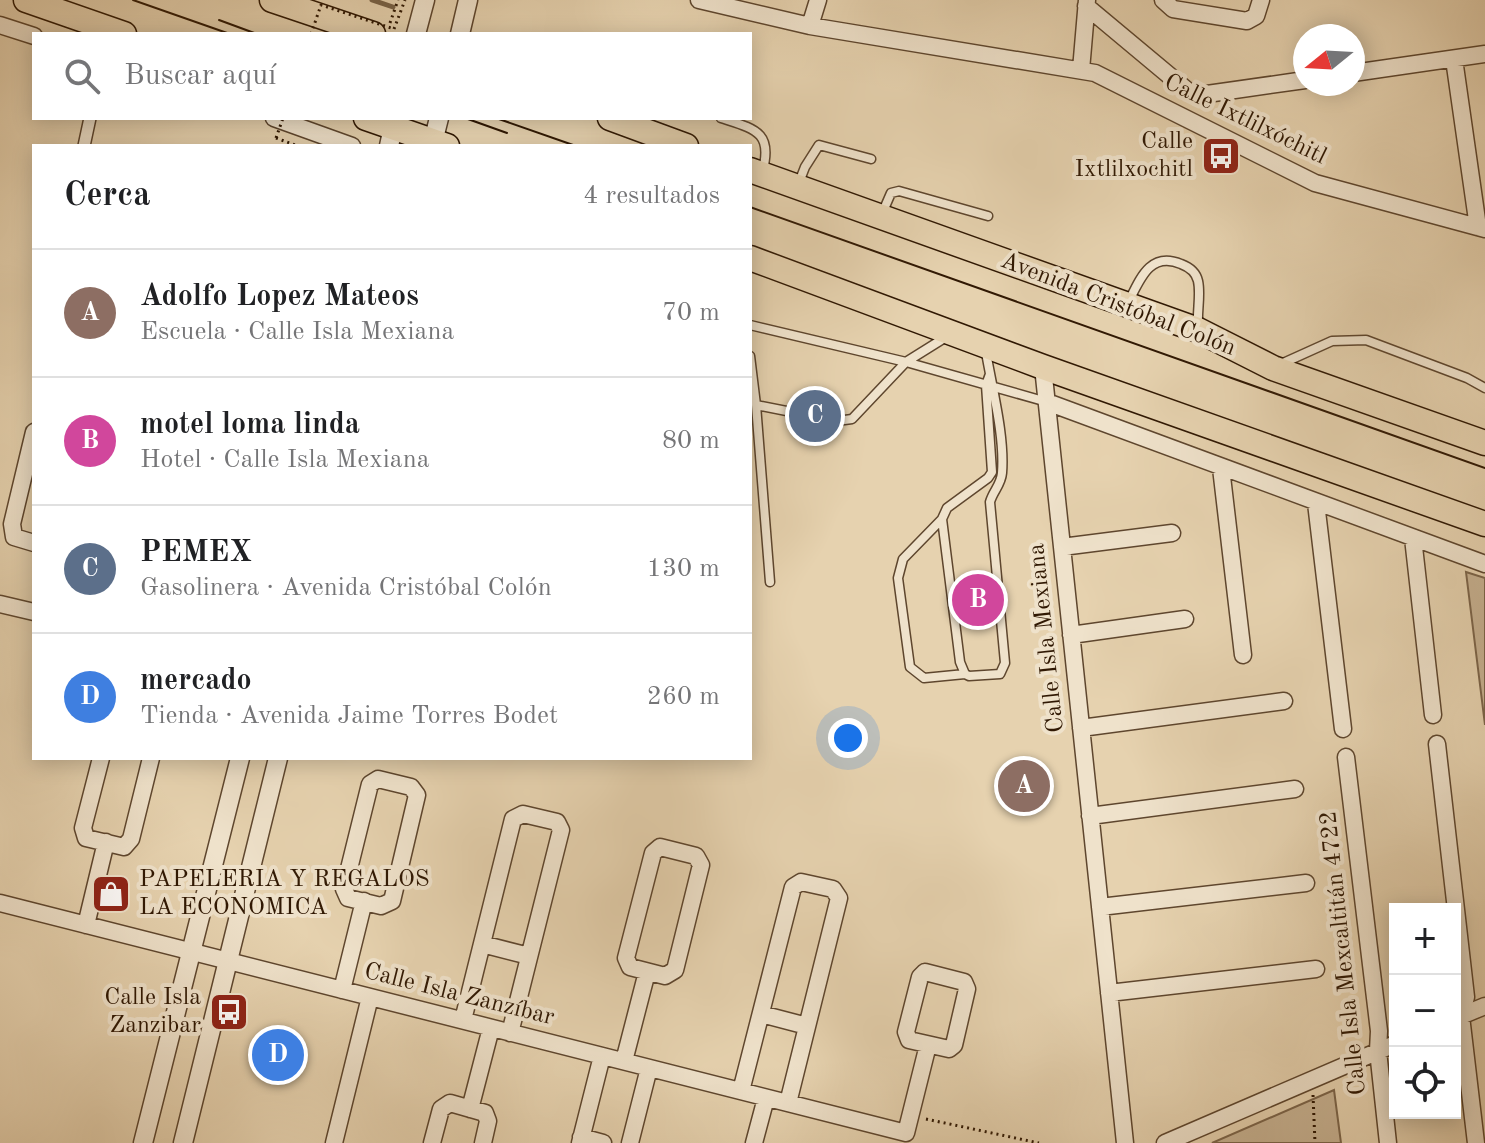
<!DOCTYPE html>
<html lang="es">
<meta charset="utf-8">
<style>
body{margin:0;font-family:"Old Standard TT",serif;background:#f2f2f2;color:#202124}
.controls{position:absolute;right:24px;bottom:24px;display:grid;overflow:hidden;border-radius:0px;box-shadow:0 4px 20px #0003}
.controls button{width:72px;height:72px;display:grid;place-items:center;padding:0;border:0;border-bottom:2px solid #e0e0e0;background:#fff;color:#202124;font:40px sans-serif}
.compass{position:absolute;left:1293px;top:24px;width:72px;height:72px;border-radius:50%;background:#fff;box-shadow:0 4px 20px #0003;rotate:252deg}
.you{position:absolute;left:848px;top:738px;width:28px;height:28px;margin:-20px;border:6px solid #fff;border-radius:50%;background:#1a73e8;box-shadow:0 0 0 12px #1a73e833}
.badge{display:grid;place-items:center;width:52px;height:52px;border-radius:50%;background:#d93025;color:#fff;font-size:26px;font-weight:700}
.pin{position:absolute;translate:-50% -50%;border:4px solid #fff;box-shadow:0 2px 8px #0006}
.list{margin:0;padding:0;list-style:none}
h2{display:flex;justify-content:space-between;align-items:center;height:104px;margin:0;padding:0 32px;font-size:34px}
h2 small{font-size:26px;font-weight:400;color:#757577}
.list li{display:grid;grid-template-columns:52px 1fr auto;gap:24px;align-items:center;box-sizing:border-box;height:128px;padding:0 32px;border-top:2px solid #e0e0e0}
.list b{display:block;font-size:30px;white-space:nowrap}
.list p{margin:0;font-size:26px;white-space:nowrap;color:#757577}
.list em{font-size:26px;font-style:normal;color:#757577}
.icon{flex:none;width:44px;height:44px;fill:none;stroke:currentColor;stroke-width:2;stroke-linecap:round;stroke-linejoin:round}
.map{position:relative;flex:none;width:1485px;height:1143px;overflow:hidden}
.search{position:absolute;background:#fff;box-shadow:0 4px 20px #0003;left:32px;top:32px;width:720px;height:88px;display:flex;align-items:center;gap:20px;box-sizing:border-box;padding:0 28px;border-radius:0px;color:#757577;font-size:30px}
.panel{position:absolute;background:#fff;box-shadow:0 4px 20px #0003;left:32px;top:144px;width:720px;height:616px;border-radius:0px}
.map>svg:first-child{display:block}
.green{fill:#c7b292;stroke:#7c654a;stroke-width:2}
.lines{fill:none;stroke-linecap:round;stroke-linejoin:round}
.stream{stroke:#786247;stroke-width:5}
.service-casing{stroke:#5e462e;stroke-width:11}
.pedestrian-casing{stroke:#5e462e;stroke-width:14}
.minor-casing{stroke:#5e462e;stroke-width:19}
.tertiary-casing{stroke:#5e462e;stroke-width:21}
.primary-casing{stroke:#301803;stroke-width:27}
.path{stroke:#301803;stroke-width:3;stroke-dasharray:2 4;stroke-linecap:butt}
.service{stroke:#efe2cb;stroke-width:8}
.pedestrian{stroke:#efe2cb;stroke-width:11}
.minor{stroke:#efe2cb;stroke-width:16}
.tertiary{stroke:#efe2cb;stroke-width:18}
.primary{stroke:#e6d2af;stroke-width:24}
.tram{stroke:#301803;stroke-width:2}
.path-bridge{stroke:#301803;stroke-width:3;stroke-dasharray:2 4;stroke-linecap:butt}
.labels{text-anchor:middle;dominant-baseline:central;stroke-width:8;stroke-linejoin:round;paint-order:stroke}
.street-label{font-size:24px;fill:#301803;stroke:#efe2cb}
.poi-label{font-size:24px;fill:#301803;stroke:#efe2cb;text-anchor:end}
</style>
<div class="map">
<svg width="1485" height="1143" viewBox="0 0 1485 1143">
<rect width="100%" height="100%" fill="#e6d2af"/>
<filter id="stains"><feTurbulence type="fractalNoise" baseFrequency=".0025" numOctaves="4"/><feColorMatrix values="0 0 0 0 .2 0 0 0 0 .09 0 0 0 0 .02 0 0 0 .5 -.17"/></filter>
<radialGradient id="worn" r=".72"><stop offset=".6" stop-color="#630" stop-opacity="0"/><stop offset="1" stop-color="#630" stop-opacity=".3"/></radialGradient>
<path class="green" d="M 1466,572 L 1485,578 L 1485,725 Z
M 1334,1090 L 1341,1143 L 1212,1143 Z"/>
<g class="lines">
<path class="stream" d="M 372,0 L 393,7"/>
<defs>
<path id="service" d="M 721,118 C 755,129 774,132 762,173
M 798,185 L 805,167 L 819,145 L 871,159
M 881,216 L 891,193 L 899,191 L 988,216
M 1128,303 C 1140,279 1150,251 1181,264 C 1189,267 1196,272 1198,281 C 1201,294 1197,311 1198,325
M 750,325 L 906,362 L 1047,402
M 986,352 C 992,388 1005,436 1002,473 C 1001,485 993,491 990,502 L 1005,663 L 1000,674 L 969,676 L 965,674 L 960,662 L 942,519 L 947,508 L 988,478 L 992,472 L 986,385 L 990,374
M 750,356 L 756,405 L 837,421 L 852,419 L 906,362 L 946,337
M 1281,364 L 1332,341 L 1366,340 L 1467,378 L 1485,388
M 756,405 L 770,582
M 942,519 L 903,559 L 898,578 L 910,667 L 924,678 L 965,674"/>
<path id="pedestrian" d="M 84,146 L 90,118"/>
<path id="minor" d="M 699,0 L 810,26 L 1095,73 L 1315,183 L 1485,229
M 1163,0 L 1173,9 L 1247,21 L 1256,16 L 1261,0
M 1086,6 L 1189,92 L 1200,95 L 1305,80
M 0,25 L 34,36
M 810,26 L 818,0
M 1454,59 L 1478,227
M 1081,70 L 1087,0
M 1353,73 L 1485,54
M 274,118 L 352,146
M 1043,367 L 1125,1143
M 1047,402 L 1485,564
M 34,432 L 12,524 L 14,537 L 34,543
M 1221,468 L 1243,655
M 1316,503 L 1343,729
M 1413,538 L 1433,715
M 1062,547 L 1172,533
M 0,604 L 34,612
M 1071,635 L 1185,619
M 1081,728 L 1284,701
M 1437,744 L 1466,997 L 1461,1016 L 1476,1143
M 1346,757 L 1379,1031 L 1378,1051 L 1388,1143
M 101,758 L 83,828 L 86,838 L 124,847 L 131,839 L 151,758
M 378,779 L 411,787 L 417,795 L 392,901 L 381,906 L 348,898 L 344,889 L 370,784 Z
M 1090,816 L 1295,789
M 660,847 L 696,856 L 701,865 L 675,970 L 665,976 L 630,967 L 626,958 L 653,853 Z
M 0,903 L 906,1133 L 928,1045
M 1100,907 L 1306,883
M 86,925 L 106,842
M 482,944 L 529,956
M 925,972 L 964,982 L 967,989 L 954,1045 L 949,1049 L 909,1040 L 906,1032 L 920,977 Z
M 342,990 L 364,901
M 1109,993 L 1316,969
M 761,1014 L 807,1026
M 1456,1018 L 1485,1006
M 463,1020 L 513,819 L 523,814 L 557,822 L 561,830 L 510,1033
M 624,1061 L 647,972
M 741,1091 L 793,887 L 801,882 L 833,889 L 839,898 L 788,1103
M 470,1109 L 491,1028
M 581,1137 L 603,1143
M 334,1143 L 370,997
M 432,1143 L 441,1109 L 450,1103 L 485,1113 L 488,1121 L 483,1143
M 580,1143 L 602,1056
M 630,1143 L 649,1068
M 754,1143 L 766,1098
M 1165,1143 L 1395,1044"/>
<path id="tertiary" d="M 416,34 L 425,0
M 460,34 L 468,0
M 389,146 L 395,118
M 432,146 L 439,118
M 143,1143 L 240,758
M 183,1143 L 278,758"/>
<path id="primary" d="M 26,0 L 124,34
M 272,0 L 373,34
M 366,118 L 447,146
M 610,118 L 686,146
M 750,170 L 1198,330 L 1273,368 L 1485,443
M 750,258 L 1043,367 L 1485,524"/>
</defs>
<use href="#service" class="service-casing"/>
<use href="#pedestrian" class="pedestrian-casing"/>
<use href="#minor" class="minor-casing"/>
<use href="#tertiary" class="tertiary-casing"/>
<use href="#primary" class="primary-casing"/>
<path class="path" d="M 390,23 L 398,0
M 394,29 L 405,0
M 276,138 L 295,145
M 1313,1095 L 1315,1143
M 926,1119 L 1039,1143"/>
<use href="#service" class="service"/>
<use href="#pedestrian" class="pedestrian"/>
<use href="#minor" class="minor"/>
<use href="#tertiary" class="tertiary"/>
<use href="#primary" class="primary"/>
<path class="tram" d="M 133,0 L 230,34
M 219,20 L 257,34
M 465,118 L 507,133
M 496,118 L 576,146
M 750,207 L 1485,468"/>
<path class="path-bridge" d="M 311,34 L 321,5 L 394,29
M 276,138 L 283,118"/>
</g>
<defs>
<symbol id="bus-square" viewBox="-11 -11 22 22"><rect x="-9" y="-9" width="18" height="18" rx="4" fill="#8f2418" stroke="#efe2cb"/><path d="M-5-6H5V4H4V6H2V4H-2V6H-4V4H-5ZM-3.5-4V0h7V-4ZM-3.5 1.2v1.5H-2V1.2ZM2 1.2v1.5H3.5V1.2Z" fill="#fff"/></symbol>
<symbol id="shop-square" viewBox="-11 -11 22 22"><rect x="-9" y="-9" width="18" height="18" rx="4" fill="#8f2418" stroke="#efe2cb"/><path d="M-5-2.5h2.3a2.7 3.5 0 0 1 5.4 0H5L5.5 6h-11ZM-1.5-2.5h3a1.5 2.3 0 0 0-3 0Z" fill="#fff"/></symbol>
</defs>
<g fill-rule="evenodd">
<use href="#bus-square" x="1199" y="134" width="44" height="44"/>
<use href="#shop-square" x="89" y="872" width="44" height="44"/>
<use href="#bus-square" x="207" y="990" width="44" height="44"/>
</g>
<g class="labels">
<g class="street-label">
<text transform="translate(1245 120) rotate(26)">Calle Ixtlilxóchitl</text>
<text transform="translate(1118 305) rotate(21)">Avenida Cristóbal Colón</text>
<text transform="translate(1047 638) rotate(-96)">Calle Isla Mexiana</text>
<text transform="translate(1344 953) rotate(-96)">Calle Isla Mexcaltitán 4722</text>
<text transform="translate(459 995) rotate(14)">Calle Isla Zanzíbar</text>
</g>
<g class="poi-label">
<text x="1193" y="142">Calle<tspan x="1193" dy="28">Ixtlilxochitl</tspan></text>
<text x="139" y="880" text-anchor="start">PAPELERIA Y REGALOS<tspan x="139" dy="28">LA ECONOMICA</tspan></text>
<text x="201" y="998">Calle Isla<tspan x="201" dy="28">Zanzibar</tspan></text>
</g>
</g>
<rect width="100%" height="100%" filter="url(#stains)"/>
<rect width="100%" height="100%" fill="url(#worn)"/>
</svg>
<div class="controls">
<button>+</button>
<button>−</button>
<button><svg class="icon" aria-label="locate" viewBox="0 0 24 24"><circle cx="12" cy="12" r="6"/><path d="M12 2v4M12 18v4M2 12h4M18 12h4"/></svg></button>
</div>
<svg class="compass" viewBox="-18 -18 36 36"><path d="M0-13l5 13h-10z" fill="#e53935"/><path d="M0 13l5-13h-10z" fill="#757577"/></svg>
<div class="you"></div>
<div class="pin badge" style="left:1024px;top:786px;background:#8d6e63">A</div>
<div class="pin badge" style="left:978px;top:600px;background:#d1479c">B</div>
<div class="pin badge" style="left:815px;top:416px;background:#5c6f8a">C</div>
<div class="pin badge" style="left:278px;top:1055px;background:#3f7fe0">D</div>
<div class="search"><svg class="icon" aria-label="search" viewBox="0 0 24 24"><circle cx="10" cy="10" r="6"/><path d="M15 15l6 6"/></svg>Buscar aquí</div>
<section class="panel">
<h2>Cerca<small>4 resultados</small></h2>
<ul class="list">
<li><span class="badge" style="background:#8d6e63">A</span><div><b>Adolfo Lopez Mateos</b><p>Escuela · Calle Isla Mexiana</p></div><em>70 m</em></li>
<li><span class="badge" style="background:#d1479c">B</span><div><b>motel loma linda</b><p>Hotel · Calle Isla Mexiana</p></div><em>80 m</em></li>
<li><span class="badge" style="background:#5c6f8a">C</span><div><b>PEMEX</b><p>Gasolinera · Avenida Cristóbal Colón</p></div><em>130 m</em></li>
<li><span class="badge" style="background:#3f7fe0">D</span><div><b>mercado</b><p>Tienda · Avenida Jaime Torres Bodet</p></div><em>260 m</em></li>
</ul>
</section>
</div>
